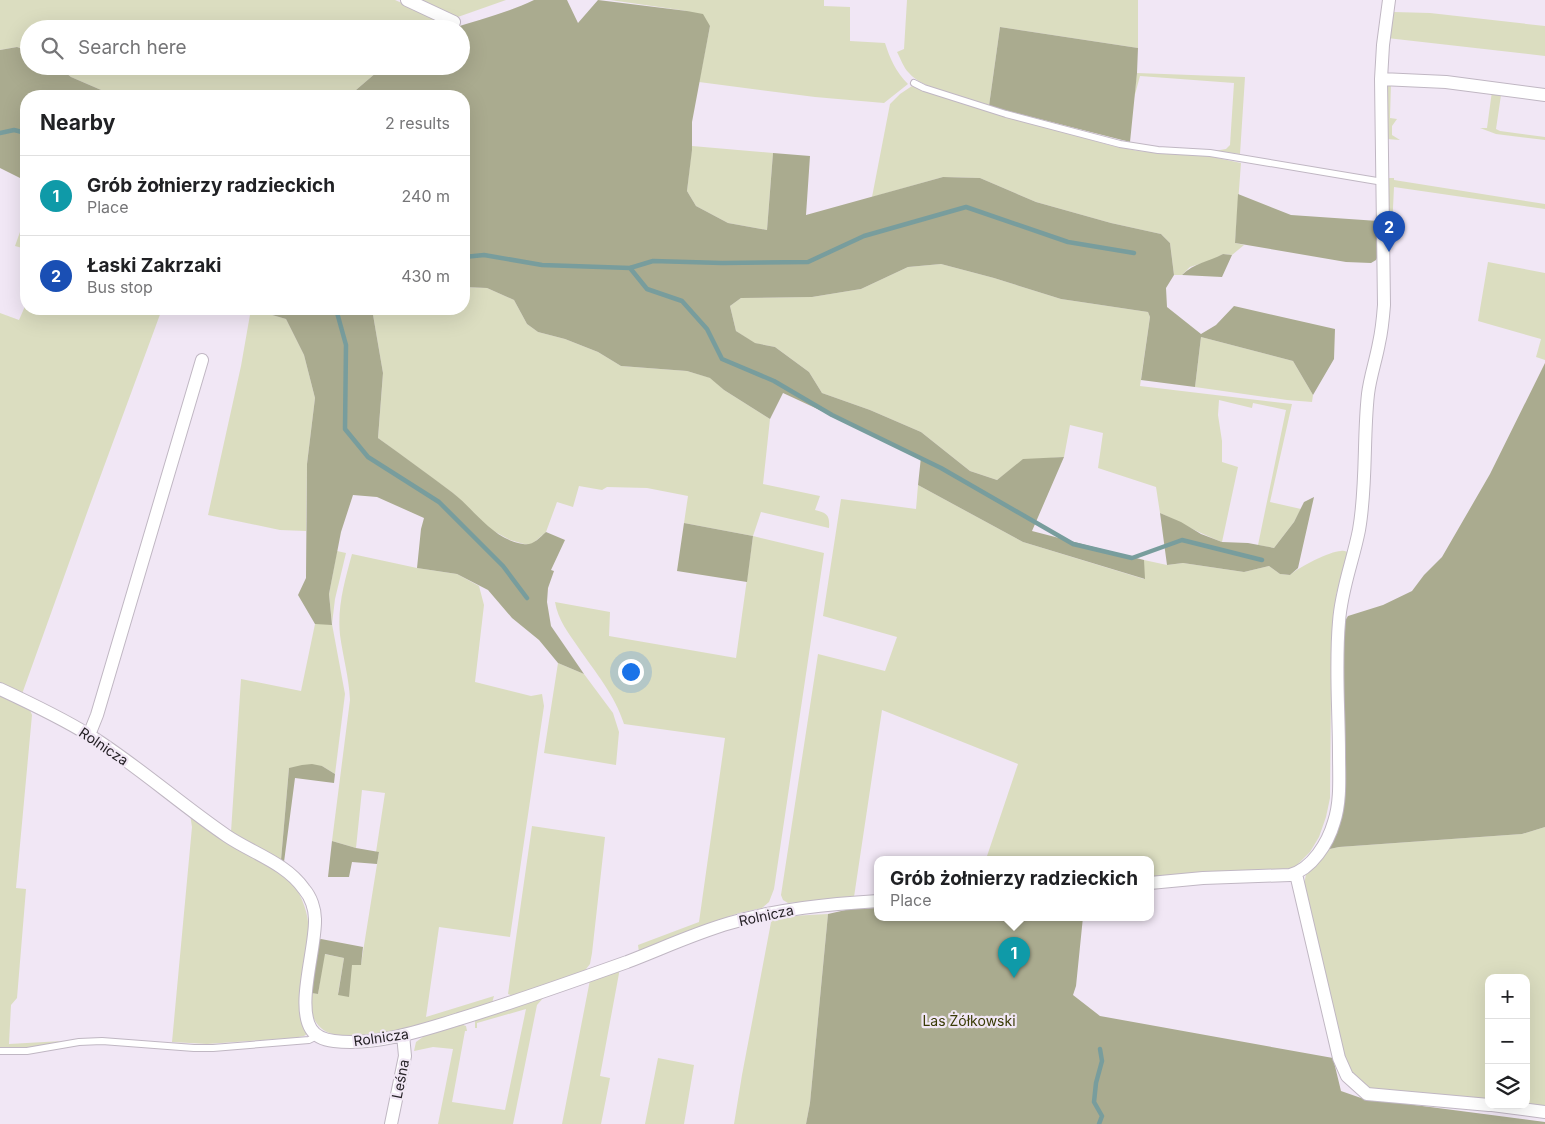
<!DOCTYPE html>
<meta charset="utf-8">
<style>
body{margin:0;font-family:Inter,sans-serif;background:#f2f2f2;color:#202124}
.controls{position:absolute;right:15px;bottom:15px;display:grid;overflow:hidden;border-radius:10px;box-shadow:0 5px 20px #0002}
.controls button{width:45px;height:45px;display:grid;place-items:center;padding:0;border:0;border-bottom:1px solid #e0e0e0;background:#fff;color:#202124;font:25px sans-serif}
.you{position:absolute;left:630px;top:671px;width:18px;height:18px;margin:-12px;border:4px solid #fff;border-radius:50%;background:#1a73e8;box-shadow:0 0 0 8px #1a73e833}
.badge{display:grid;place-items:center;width:32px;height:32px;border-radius:50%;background:#7c3aed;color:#fff;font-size:16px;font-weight:700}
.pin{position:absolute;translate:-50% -41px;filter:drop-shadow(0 1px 2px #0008)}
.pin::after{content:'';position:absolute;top:26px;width:18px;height:15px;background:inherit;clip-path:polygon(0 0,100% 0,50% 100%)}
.popup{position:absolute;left:874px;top:856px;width:280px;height:65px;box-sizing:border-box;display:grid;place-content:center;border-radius:10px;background:#fff;filter:drop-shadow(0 1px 4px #0005);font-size:16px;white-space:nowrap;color:#757577}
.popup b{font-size:19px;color:#202124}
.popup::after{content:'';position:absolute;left:50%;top:100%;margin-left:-10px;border:10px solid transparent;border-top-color:#fff}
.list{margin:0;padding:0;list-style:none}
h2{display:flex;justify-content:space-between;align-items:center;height:65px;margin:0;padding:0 20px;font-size:21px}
h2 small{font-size:16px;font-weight:400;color:#757577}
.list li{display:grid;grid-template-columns:32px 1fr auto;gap:15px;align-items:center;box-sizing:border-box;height:80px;padding:0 20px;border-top:1px solid #e0e0e0}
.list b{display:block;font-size:19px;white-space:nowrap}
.list p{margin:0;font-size:16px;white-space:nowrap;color:#757577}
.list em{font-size:16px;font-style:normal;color:#757577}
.icon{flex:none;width:28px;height:28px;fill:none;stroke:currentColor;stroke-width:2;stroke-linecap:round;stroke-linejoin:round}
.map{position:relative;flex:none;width:1545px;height:1124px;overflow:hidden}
.search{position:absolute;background:#fff;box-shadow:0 5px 20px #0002;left:20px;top:20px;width:450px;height:55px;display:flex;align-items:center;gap:12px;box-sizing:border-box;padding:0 18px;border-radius:28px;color:#757577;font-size:19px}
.panel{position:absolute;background:#fff;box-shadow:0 5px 20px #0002;left:20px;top:90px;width:450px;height:225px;border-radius:20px}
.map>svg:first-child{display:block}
.green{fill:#dbddc0}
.forest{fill:#aaab8f}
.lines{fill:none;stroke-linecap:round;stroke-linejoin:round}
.stream{stroke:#789d9d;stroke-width:4.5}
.service-casing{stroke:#c0b7c3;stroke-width:8}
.minor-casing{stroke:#c0b7c3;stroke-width:14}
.service{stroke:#fff;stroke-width:6}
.minor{stroke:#fff;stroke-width:12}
.labels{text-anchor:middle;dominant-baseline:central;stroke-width:4.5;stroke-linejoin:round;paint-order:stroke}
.street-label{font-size:14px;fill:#262227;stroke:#f1e7f5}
.park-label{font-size:14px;fill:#3a3b06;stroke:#f1e7f5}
</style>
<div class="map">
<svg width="1545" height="1124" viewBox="0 0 1545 1124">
<rect width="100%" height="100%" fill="#f1e7f5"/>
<path class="green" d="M 0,0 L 395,0 L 457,27 L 450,29 L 29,29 L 29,51 L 17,47 L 0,50 Z
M 414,0 L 506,0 L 455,18 Z
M 610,0 L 824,0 L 824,6 L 850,7 L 850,41 L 885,43 C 890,59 896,72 908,84 L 884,103 L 815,97 L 699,82 L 710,26 L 687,11 Z
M 907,0 L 1138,0 L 1138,48 L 1000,27 L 989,106 C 969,99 922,89 909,73 C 903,67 901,59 897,52 L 904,49 Z
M 1394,12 L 1430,13 L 1545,26 L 1545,56 L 1387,38 L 1391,13 Z
M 57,66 L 384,66 L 349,96 L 207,96 L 199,93 L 198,96 L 115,96 L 71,77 Z
M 1137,73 L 1245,77 L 1240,154 L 1214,151 L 1226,149 L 1230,145 L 1234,83 L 1140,76 L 1134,98 Z
M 1391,83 L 1390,118 L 1397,119 L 1392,126 L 1392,135 L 1400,140 L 1387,139 L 1385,86 Z
M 912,86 L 983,110 L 1113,146 L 1138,151 L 1208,156 L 1241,163 L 1235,243 L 1244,245 L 1232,255 L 1223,254 L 1212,260 L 1190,267 L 1182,275 L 1174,275 L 1170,243 L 1161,234 L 1111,223 L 1036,202 L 980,178 L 943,177 L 872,197 L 890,104 L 900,94 Z
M 1492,91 L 1501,95 L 1496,129 L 1500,131 L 1545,137 L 1545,140 L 1496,134 L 1480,128 L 1487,128 Z
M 692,146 L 773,153 L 767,230 L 728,223 L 696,206 L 687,191 Z
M 1388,178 L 1394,178 L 1394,180 L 1545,204 L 1545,209 L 1394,187 L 1392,230 L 1387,230 Z
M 26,215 L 26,249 L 15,246 Z
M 1488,262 L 1545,273 L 1545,360 L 1536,357 L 1541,339 L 1478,321 Z
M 941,264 L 994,278 L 1061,299 L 1148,312 L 1150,317 L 1140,386 L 1292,404 L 1270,502 L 1301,509 L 1294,522 L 1274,548 L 1258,545 L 1286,410 L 1253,403 L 1252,408 L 1219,400 L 1218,415 L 1222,441 L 1222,462 L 1238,467 L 1222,542 C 1200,534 1181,522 1160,513 L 1156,487 L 1098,468 L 1103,433 L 1070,425 L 1064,457 L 1023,460 L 997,480 L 970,471 L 921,432 L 870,410 L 822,393 L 809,372 L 775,347 L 754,343 L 736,331 L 730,306 L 741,298 L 812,297 L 861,289 L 908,267 Z
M 464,287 L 487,288 L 514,300 L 527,324 L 538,332 L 565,339 L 598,352 L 621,366 L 687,371 L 711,378 L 724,390 L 770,419 L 763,484 L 820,496 L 815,510 C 827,513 830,515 829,528 L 761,512 L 753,536 L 824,553 L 774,889 L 769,902 L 762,908 L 739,913 L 698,927 L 639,952 L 638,945 L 699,922 L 725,738 L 624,724 C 615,695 595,672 578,647 C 568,632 558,620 555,602 L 610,612 L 609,636 L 736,658 L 753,536 L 684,523 L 688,496 L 647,488 L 607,487 L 602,490 L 579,486 L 573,507 L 557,502 L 546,532 L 532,544 L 524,544 L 510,540 L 490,529 L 454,494 L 378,438 L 383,373 L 372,309 L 464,309 Z
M 26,304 L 26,309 L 162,309 L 88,510 L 22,694 L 0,684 L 0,313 L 19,320 Z
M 251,309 L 286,319 L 304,355 L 315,398 L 307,464 L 306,531 L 280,530 L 208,515 L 241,366 Z
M 1201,337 L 1293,361 L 1313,395 L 1312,402 L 1287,400 L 1195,387 Z
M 918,485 L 1023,542 L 1144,579 L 1144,560 L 1167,565 L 1183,563 L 1244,572 L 1269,566 L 1280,574 L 1290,575 C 1299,567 1330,551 1341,551 C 1344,550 1347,552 1349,552 L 1336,595 L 1331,694 L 1330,798 L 1326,817 L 1319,837 L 1310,852 L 1294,868 L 1150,880 L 1150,859 L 986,859 L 1018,764 L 882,710 L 854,897 L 788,903 L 783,900 L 781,895 L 818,654 L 885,671 L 897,637 L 823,616 L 841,499 L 916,509 Z
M 337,551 L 346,553 L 335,599 L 332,624 L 345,694 L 335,774 L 322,766 L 289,768 L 281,860 L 231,832 L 241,679 L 301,691 L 315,624 L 332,624 L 329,594 Z
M 352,554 L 417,568 L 457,574 L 479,586 L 484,605 L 475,682 L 531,696 L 542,694 L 544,706 L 510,937 L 439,927 L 426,1017 L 494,996 L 492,1003 C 457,1014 350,1054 321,1028 C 310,1018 311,1006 311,993 L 318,994 L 324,954 L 344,958 L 338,994 L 352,965 L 361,964 L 379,852 L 376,852 L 385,793 L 362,790 L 356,848 L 332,841 L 350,700 C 349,678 343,657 340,635 C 337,607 345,580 352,554 Z
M 558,663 L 584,674 L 613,713 L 619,732 L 616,765 L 544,753 Z
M 0,694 L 30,710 L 32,715 L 16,888 L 26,889 L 17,998 L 11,1005 L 9,1044 L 62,1041 L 32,1048 L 0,1048 Z
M 190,814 L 293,882 C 303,900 308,911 309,932 L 307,1034 L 304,1036 L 293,1038 L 207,1044 L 172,1042 L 192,827 Z
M 532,826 L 605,837 L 592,953 L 590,964 L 583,973 L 513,996 L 508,994 Z
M 1545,827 L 1545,1107 L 1526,1105 L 1526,978 L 1489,978 L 1489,1100 L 1385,1093 L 1367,1087 L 1357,1080 L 1346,1065 L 1304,885 L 1306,874 L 1325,850 L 1339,847 L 1522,834 Z
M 828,914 L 810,1103 L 806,1124 L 734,1124 L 742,1075 L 772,917 Z
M 620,968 L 600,1076 L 610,1078 L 601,1124 L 562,1124 L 590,980 Z
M 544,997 L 537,1005 L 513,1124 L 438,1124 L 453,1049 L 433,1047 L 414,1051 L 416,1042 L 427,1034 L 458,1023 L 466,1026 L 467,1031 L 465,1031 L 452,1102 L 505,1110 L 526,1009 L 477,1023 L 477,1028 L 475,1028 L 475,1018 Z
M 658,1058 L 694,1065 L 684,1124 L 645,1124 Z"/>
<path class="forest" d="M 534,0 L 567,0 L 578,23 L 598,0 L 687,11 L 703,14 L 710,26 L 692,122 L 692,150 L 687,191 L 696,206 L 728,223 L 767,230 L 773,153 L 810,156 L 806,215 L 943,177 L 980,178 L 1036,202 L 1111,223 L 1161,234 L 1170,243 L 1174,275 L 1166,288 L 1167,307 L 1201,334 L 1216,325 L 1234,306 L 1335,329 L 1334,359 L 1313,395 L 1293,361 L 1201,337 L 1195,387 L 1141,380 L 1150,317 L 1148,312 L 1061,299 L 994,278 L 941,264 L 908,267 L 861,289 L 812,297 L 741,298 L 730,306 L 736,331 L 755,343 L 775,347 L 809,372 L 822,393 L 870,410 L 921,432 L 970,471 L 997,480 L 1023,459 L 1064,457 L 1032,531 L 1144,560 L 1145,579 L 1023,542 L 918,485 L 921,457 L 783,393 L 770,419 L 724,390 L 710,378 L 687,371 L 621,366 L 598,352 L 565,339 L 538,332 L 527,324 L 514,300 L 487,288 L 464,287 L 464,96 L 349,96 L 384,66 L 461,66 L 461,29 L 450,29 C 479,20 507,13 534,0 Z
M 1000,27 L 1138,48 L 1137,73 L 1130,142 L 989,106 Z
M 17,47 L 29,51 L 29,66 L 57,66 L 71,77 L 115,96 L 26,96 L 26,181 L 0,168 L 0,50 Z
M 1238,194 L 1291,215 L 1378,221 L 1378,256 L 1376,260 L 1371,263 L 1346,262 L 1235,243 Z
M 1223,254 L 1232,255 L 1222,277 L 1182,275 C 1194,263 1208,262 1223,254 Z
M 251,309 L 372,309 L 383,373 L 378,438 C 403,456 428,474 453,493 C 475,510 492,539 523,544 C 533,546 539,538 546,532 L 565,540 L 551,570 L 554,571 L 548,588 L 547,602 L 551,626 L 584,674 L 558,663 L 539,640 L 512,618 L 488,590 L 457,574 L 417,568 L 421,529 L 424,518 L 377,497 L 353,495 L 341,532 L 329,594 L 332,625 L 315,624 L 298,595 L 306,578 L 307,464 L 315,398 L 304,355 L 286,319 Z
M 1545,363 L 1545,827 L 1522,834 L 1339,847 L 1325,850 L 1333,834 L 1343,624 L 1348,616 L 1383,605 L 1412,591 L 1424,575 L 1442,557 L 1490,474 Z
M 1314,497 L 1298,568 L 1290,575 L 1280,574 L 1269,566 L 1244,572 L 1183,563 L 1167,565 L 1160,513 L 1181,522 L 1201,534 L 1222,542 L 1248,543 L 1274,548 L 1294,522 L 1304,502 Z
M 684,523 L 753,536 L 747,582 L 677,571 Z
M 312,764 L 322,766 L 335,774 L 334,783 L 295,778 L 284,862 L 281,860 L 289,768 L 302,765 Z
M 332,841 L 356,848 L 379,852 L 377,864 L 352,862 L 349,877 L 328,877 Z
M 878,908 L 878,917 L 1083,917 L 1076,986 L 1073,995 L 1100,1016 L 1333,1058 L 1341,1091 L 1361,1098 L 1545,1122 L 1545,1124 L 806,1124 L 810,1103 L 828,914 L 850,909 Z
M 321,939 L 363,947 L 361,965 L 352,965 L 349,997 L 338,995 L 344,958 L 325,954 L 318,994 L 311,993 L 318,940 Z"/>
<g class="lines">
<path class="stream" d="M 0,133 L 14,130 L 26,133
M 464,257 L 484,255 L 542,265 L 630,268 L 653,261 L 722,263 L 808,262 L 864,236 L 966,207 L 1068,242 L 1134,253
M 630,268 L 647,289 L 682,301 L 707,329 L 722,359 L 774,381 L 832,415 L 941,468 L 1073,544 L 1132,558 L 1182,540 L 1262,560
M 336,309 L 346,345 L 345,429 L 368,457 L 439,502 L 503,566 L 527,598
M 1099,1124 L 1102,1116 L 1094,1102 L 1096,1083 L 1102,1061 L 1100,1049"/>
<defs>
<path id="service" d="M 914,83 L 924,88 L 1006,114 L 1120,144 L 1158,150 L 1210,153 L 1383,182
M 0,1051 L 27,1051 L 79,1042 L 102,1041 L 194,1048 L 213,1048 L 309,1040 L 313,1038 L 316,1034"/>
<path id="minor" d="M 407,0 L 454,22
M 1381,79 L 1446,82 L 1545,95
M 0,689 C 30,703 60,717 89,735 C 137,765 180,804 227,836 C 252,853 286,863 304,889 C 311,897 315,909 315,919 C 316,948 296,1005 311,1029 C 316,1037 325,1040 334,1041 C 374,1046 421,1031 459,1019 C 515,1002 571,982 627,962 C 661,949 695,933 730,923 C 778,909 828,904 878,901
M 89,735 L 97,715 L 202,360
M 1296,874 L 1339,1058 L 1347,1076 L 1367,1094 L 1489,1105
M 1150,883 L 1203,878 L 1290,875 C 1312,869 1328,843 1334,822 C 1341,801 1339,776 1339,754 C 1339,710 1335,666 1339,622 C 1341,590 1353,561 1359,530 C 1367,485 1363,439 1368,394 C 1370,377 1376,360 1379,343 C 1382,330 1383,318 1384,305 L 1381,79 L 1383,45 L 1389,0
M 1492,1105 L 1545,1112
M 391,1124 L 405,1056 L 403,1035"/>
</defs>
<use href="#service" class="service-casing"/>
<use href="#minor" class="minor-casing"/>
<use href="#service" class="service"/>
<use href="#minor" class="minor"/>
</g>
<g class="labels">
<g class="street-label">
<text transform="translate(104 746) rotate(34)">Rolnicza</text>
<text transform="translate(766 915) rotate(-12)">Rolnicza</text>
<text transform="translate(381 1037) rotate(-8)">Rolnicza</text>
<text transform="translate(400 1079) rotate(-79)">Leśna</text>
</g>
<g class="park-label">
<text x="969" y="1020">Las Żółkowski</text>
</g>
</g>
</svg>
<div class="controls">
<button>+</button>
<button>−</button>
<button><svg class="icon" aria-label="layers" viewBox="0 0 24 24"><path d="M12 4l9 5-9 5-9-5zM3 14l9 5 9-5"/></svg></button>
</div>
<div class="you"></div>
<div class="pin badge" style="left:1014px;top:978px;background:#0f9aa8">1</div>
<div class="popup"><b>Grób żołnierzy radzieckich</b>Place</div>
<div class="pin badge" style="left:1389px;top:252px;background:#1a4fb4">2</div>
<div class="search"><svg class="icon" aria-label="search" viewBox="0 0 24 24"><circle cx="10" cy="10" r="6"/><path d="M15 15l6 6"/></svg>Search here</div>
<section class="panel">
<h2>Nearby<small>2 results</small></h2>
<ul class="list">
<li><span class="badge" style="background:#0f9aa8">1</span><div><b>Grób żołnierzy radzieckich</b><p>Place</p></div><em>240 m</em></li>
<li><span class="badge" style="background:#1a4fb4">2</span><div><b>Łaski Zakrzaki</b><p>Bus stop</p></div><em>430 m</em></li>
</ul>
</section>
</div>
